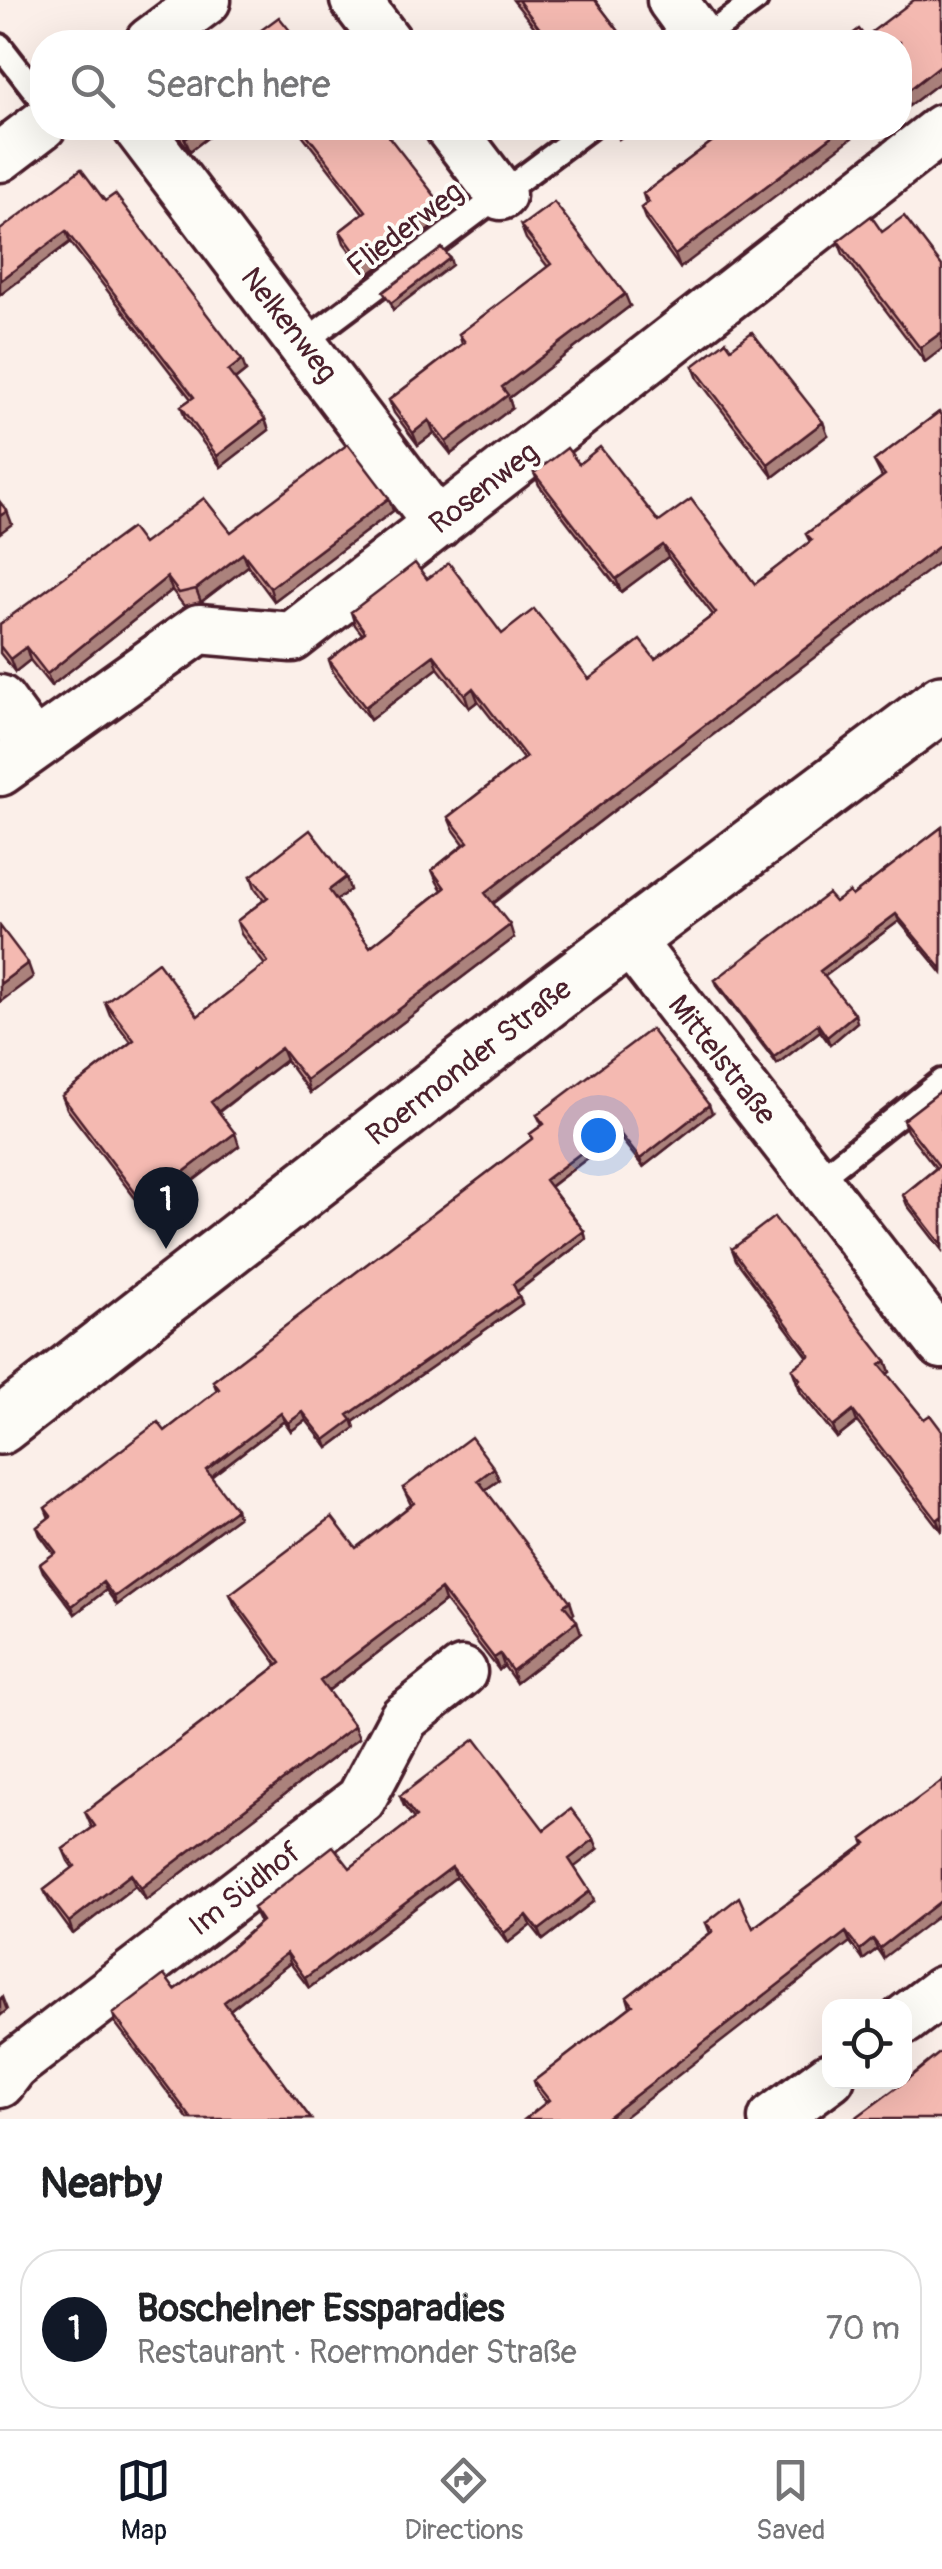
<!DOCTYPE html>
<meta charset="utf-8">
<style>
body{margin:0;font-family:Pangolin,sans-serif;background:#f6f6f6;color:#202124}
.controls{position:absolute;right:30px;bottom:30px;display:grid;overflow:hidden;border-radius:20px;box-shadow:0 10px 40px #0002}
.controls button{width:90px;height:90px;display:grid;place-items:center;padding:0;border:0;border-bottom:2px solid #e0e0e0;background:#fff;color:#202124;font:50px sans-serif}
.you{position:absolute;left:598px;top:1135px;width:35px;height:35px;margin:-25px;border:8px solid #fff;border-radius:50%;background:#1a73e8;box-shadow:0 0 0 15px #1a73e833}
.badge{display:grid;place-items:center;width:65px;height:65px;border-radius:50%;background:#111827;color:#fff;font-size:32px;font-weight:700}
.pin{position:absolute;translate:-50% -82px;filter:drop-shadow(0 2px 5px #0008)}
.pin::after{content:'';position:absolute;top:52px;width:35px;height:30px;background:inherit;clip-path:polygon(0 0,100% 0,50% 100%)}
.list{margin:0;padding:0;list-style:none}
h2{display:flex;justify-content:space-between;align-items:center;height:130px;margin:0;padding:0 40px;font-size:42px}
h2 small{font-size:32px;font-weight:400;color:#757577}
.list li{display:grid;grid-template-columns:65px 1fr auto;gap:30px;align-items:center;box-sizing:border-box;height:160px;margin:0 20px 20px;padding:0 20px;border:2px solid #e0e0e0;border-radius:40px}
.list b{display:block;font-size:38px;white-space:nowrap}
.list p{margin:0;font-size:32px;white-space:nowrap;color:#757577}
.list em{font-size:32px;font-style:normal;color:#757577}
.icon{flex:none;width:55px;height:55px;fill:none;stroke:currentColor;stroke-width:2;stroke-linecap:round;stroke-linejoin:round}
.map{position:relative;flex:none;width:942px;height:2119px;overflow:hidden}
.search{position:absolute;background:#fff;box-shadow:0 10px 40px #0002;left:30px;right:30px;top:30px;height:110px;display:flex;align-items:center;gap:25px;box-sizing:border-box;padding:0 35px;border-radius:40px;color:#757577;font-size:38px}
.sheet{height:310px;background:#fff}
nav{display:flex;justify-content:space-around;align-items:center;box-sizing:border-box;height:140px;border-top:2px solid #e0e0e0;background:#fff;font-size:28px;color:#757577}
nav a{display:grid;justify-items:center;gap:5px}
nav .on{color:#111827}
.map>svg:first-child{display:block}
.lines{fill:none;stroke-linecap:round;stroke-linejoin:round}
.lane-casing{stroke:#4a1f2b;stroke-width:30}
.street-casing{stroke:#4a1f2b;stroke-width:55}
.secondary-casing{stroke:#4a1f2b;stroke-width:62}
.lane{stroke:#fdfcf7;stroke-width:22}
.street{stroke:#fdfcf7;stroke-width:48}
.secondary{stroke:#fdfcf7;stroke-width:55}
.wall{fill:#d29f98;stroke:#4a1f2b;stroke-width:2.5}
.shaded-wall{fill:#ab827c;stroke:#4a1f2b;stroke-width:2.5}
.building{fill:#f4b9b1;stroke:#4a1f2b;stroke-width:2.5}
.labels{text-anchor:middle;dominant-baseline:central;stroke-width:8;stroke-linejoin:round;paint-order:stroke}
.street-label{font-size:30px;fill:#4a1f2b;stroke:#fdfcf7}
</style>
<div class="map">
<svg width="942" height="2119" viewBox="0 0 942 2119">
<rect width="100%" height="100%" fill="#fbefe9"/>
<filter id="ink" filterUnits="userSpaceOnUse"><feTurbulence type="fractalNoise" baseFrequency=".01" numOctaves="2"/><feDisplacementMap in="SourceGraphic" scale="20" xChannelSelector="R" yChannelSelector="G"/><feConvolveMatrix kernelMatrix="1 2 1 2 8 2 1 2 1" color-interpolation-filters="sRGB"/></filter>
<g filter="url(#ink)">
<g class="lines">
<defs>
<path id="lane" d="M 699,42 L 756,0
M 0,46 L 42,100
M 304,342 L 589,128
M 816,1181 L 942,1081"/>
<path id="street" d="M 355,0 L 387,42
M 672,0 L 702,41
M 150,42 L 206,0
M 138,128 L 438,524
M 450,128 L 501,195
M 0,157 L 42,125
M 0,700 L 33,745
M 0,771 L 199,629 L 292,637 L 942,129
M 628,939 L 942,1344
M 904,2020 L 942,1991
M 0,2083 L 13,2066 L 361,1799 L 404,1718 L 462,1672
M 773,2119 L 830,2077"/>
<path id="secondary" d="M 0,1426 L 564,987 L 942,703"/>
</defs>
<use href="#lane" class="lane-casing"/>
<use href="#street" class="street-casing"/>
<use href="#secondary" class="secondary-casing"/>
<use href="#lane" class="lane"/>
<use href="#street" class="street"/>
<use href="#secondary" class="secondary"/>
</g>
<path class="wall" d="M 513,0 L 595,0 L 627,42 L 546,42 Z
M 942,0 L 942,81 L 909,106 L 865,37 Z
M 172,128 L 220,128 L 190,151 Z
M 297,128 L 382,128 L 446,217 L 368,275 L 344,243 L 340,231 L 363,213 Z
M 730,128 L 680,268 L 646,221 L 641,208 L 646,204 L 643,194 Z
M 105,201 L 246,371 L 235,380 L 269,430 L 221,467 L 185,418 L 181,406 L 191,399 L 70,242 L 0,295 L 0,230 Z
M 521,226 L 630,306 L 509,398 L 512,408 L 451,454 L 434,433 L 418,445 L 394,413 L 389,400 L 462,344 L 459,334 L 548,267 L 526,239 Z
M 882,232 L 925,362 L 843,254 L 838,241 Z
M 731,348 L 828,435 L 773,477 L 698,379 L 693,366 Z
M 939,412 L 773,688 L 493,904 L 514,938 L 310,1093 L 286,1060 L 219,1112 L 239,1146 L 148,1215 L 67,1109 L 62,1096 L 131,1042 L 110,1015 L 105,1002 L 198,1016 L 265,965 L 241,934 L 237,921 L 264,900 L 255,888 L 251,876 L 346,877 L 350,890 L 336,900 L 370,947 L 442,890 L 437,882 L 432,870 L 464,844 L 453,829 L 448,817 L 523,759 L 478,701 L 469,708 L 438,668 L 370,720 L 333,672 L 329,660 L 362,634 L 355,625 L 351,612 L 427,579 L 502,634 L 589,679 L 655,659 L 713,615 L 668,557 L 621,592 L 539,485 L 534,473 L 579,464 L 659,522 L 755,584 L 810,542 L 806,534 L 882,477 L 874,461 Z
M 393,511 L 274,601 L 248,566 L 201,602 L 184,606 L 172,590 L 51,686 L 30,660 L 15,672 L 0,653 L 0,624 L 143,544 Z
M 942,827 L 942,973 L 899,921 L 824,977 L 857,1022 L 830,1045 L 820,1031 L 777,1064 L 718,987 L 715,980 L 835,902 L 852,896 Z
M 942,1090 L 942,1250 L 907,1205 L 903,1195 L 936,1168 L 907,1131 L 903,1120 Z
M 712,1113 L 643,1167 L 618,1135 L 550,1187 L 584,1231 L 586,1239 L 517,1292 L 522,1304 L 353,1422 L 355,1428 L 328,1448 L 306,1420 L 291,1431 L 284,1421 L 211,1477 L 238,1517 L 117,1605 L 106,1590 L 75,1614 L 43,1572 L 40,1564 L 54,1554 L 40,1535 L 37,1527 L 49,1518 L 45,1508 L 165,1431 L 217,1391 L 213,1381 L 532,1139 L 530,1134 L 542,1125 L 537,1115 Z
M 732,1249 L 886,1361 L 890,1372 L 887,1374 L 941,1531 L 857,1422 L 837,1438 L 801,1393 L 792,1369 L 808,1357 L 736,1260 Z
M 494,1468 L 499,1480 L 485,1490 L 574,1613 L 572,1615 L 581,1633 L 516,1683 L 504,1666 L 499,1670 L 445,1601 L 328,1691 L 354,1726 L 359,1738 L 146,1900 L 135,1886 L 73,1934 L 49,1901 L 44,1890 L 73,1868 L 68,1861 L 63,1849 L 92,1828 L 85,1812 L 278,1665 L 235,1606 L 230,1594 L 356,1548 L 411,1505 L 403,1488 Z
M 400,1796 L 544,1830 L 598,1849 L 574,1867 L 594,1901 L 543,1940 L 531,1925 L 508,1943 L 456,1877 L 309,1988 L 290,1963 L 230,2010 L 311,2119 L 188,2119 L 116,2024 L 113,2014 L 175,1990 L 232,1947 L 260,1923 L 253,1908 L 350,1868 L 414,1819 L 404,1806 Z
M 891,1818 L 883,1958 L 877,1949 L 863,1960 L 850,1942 L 546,2102 L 537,2091 L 534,2081 L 630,2007 L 627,1997 L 710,1933 L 706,1923 L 753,1928 L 865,1844 L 863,1839 Z"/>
<path class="shaded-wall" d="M 942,64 L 942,81 L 909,106 L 905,93 Z
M 201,128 L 220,128 L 190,151 L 185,139 Z
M 615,128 L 634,128 L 619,139 Z
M 843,128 L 865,128 L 680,268 L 675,255 Z
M 442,205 L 446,217 L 368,275 L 364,264 Z
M 66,231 L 70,242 L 0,295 L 0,281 Z
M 450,258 L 452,265 L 393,310 L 391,303 Z
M 625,294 L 630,306 L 509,398 L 512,408 L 451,454 L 446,442 L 502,387 Z
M 942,332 L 942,349 L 925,362 L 920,348 Z
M 242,360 L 246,371 L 232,382 L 228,371 Z
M 265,419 L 269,430 L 221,467 L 217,456 Z
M 429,420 L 434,433 L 418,445 L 413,433 Z
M 823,422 L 828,435 L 773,477 L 768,464 Z
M 389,498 L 393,511 L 274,601 L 270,588 Z
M 7,511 L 12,524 L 0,533 L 0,516 Z
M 942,544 L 942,560 L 489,906 L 485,893 Z
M 663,545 L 668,557 L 621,592 L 616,579 Z
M 243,553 L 248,566 L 201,602 L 196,589 Z
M 167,577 L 172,590 L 51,686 L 47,674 Z
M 26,647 L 30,660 L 15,672 L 10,659 Z
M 434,655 L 438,668 L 370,720 L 365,707 Z
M 473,688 L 478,701 L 469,708 L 465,695 Z
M 346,877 L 350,890 L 333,902 L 329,890 Z
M 896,914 L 899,921 L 822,978 L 820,971 Z
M 510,925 L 514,938 L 310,1093 L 306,1080 Z
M 28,963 L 33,977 L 0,1002 L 0,984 Z
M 855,1014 L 857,1022 L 830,1045 L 827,1037 Z
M 818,1024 L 820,1031 L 777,1064 L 774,1057 Z
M 281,1048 L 286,1060 L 215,1114 L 211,1102 Z
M 709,1105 L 712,1113 L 643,1167 L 640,1159 Z
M 615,1127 L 618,1135 L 548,1188 L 545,1180 Z
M 235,1133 L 239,1146 L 148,1215 L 143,1203 Z
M 584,1231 L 586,1239 L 516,1292 L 513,1284 Z
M 519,1296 L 522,1304 L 353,1422 L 355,1428 L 328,1448 L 325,1440 L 348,1415 Z
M 886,1361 L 890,1372 L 884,1376 L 880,1365 Z
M 853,1411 L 857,1422 L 837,1438 L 833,1427 Z
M 303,1412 L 306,1420 L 291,1431 L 288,1423 Z
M 281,1413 L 284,1421 L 209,1478 L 206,1470 Z
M 494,1468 L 499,1480 L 482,1492 L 478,1480 Z
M 236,1509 L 238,1517 L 117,1605 L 114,1597 Z
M 942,1516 L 942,1530 L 941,1531 L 937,1520 Z
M 103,1582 L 106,1590 L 75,1614 L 72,1606 Z
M 441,1589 L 445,1601 L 325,1693 L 320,1681 Z
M 570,1601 L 574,1613 L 569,1617 L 564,1605 Z
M 577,1621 L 581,1633 L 516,1683 L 512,1671 Z
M 500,1654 L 504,1666 L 499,1670 L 494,1658 Z
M 354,1726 L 359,1738 L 146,1900 L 141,1888 Z
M 594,1839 L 598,1849 L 572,1869 L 569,1859 Z
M 452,1867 L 456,1877 L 309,1988 L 305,1978 Z
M 131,1874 L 135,1886 L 73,1934 L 69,1922 Z
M 590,1891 L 594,1901 L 543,1940 L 539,1930 Z
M 942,1900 L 942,1913 L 883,1958 L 880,1948 Z
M 527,1915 L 531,1925 L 508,1943 L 504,1933 Z
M 846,1932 L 850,1942 L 622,2119 L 605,2119 Z
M 873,1939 L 877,1949 L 863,1960 L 860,1950 Z
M 287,1953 L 290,1963 L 227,2012 L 224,2002 Z
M 2,1997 L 7,2010 L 0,2016 L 0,1999 Z"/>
<path class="building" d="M 518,0 L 595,0 L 627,42 L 550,42 Z
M 914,0 L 942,0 L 942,64 L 905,93 L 900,86 L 900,42 L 842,42 L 859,29 L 865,37 Z
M 279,17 L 299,42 L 245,42 Z
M 177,128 L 201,128 L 185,139 Z
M 302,128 L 382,128 L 442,205 L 364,264 L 340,231 L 366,211 Z
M 730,128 L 843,128 L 675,255 L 641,208 L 649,202 L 643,194 Z
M 81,169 L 105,201 L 115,194 L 242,360 L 228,371 L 265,419 L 217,456 L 181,406 L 194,397 L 66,231 L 0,281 L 0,230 Z
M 554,202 L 625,294 L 502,387 L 508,395 L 446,442 L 429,420 L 413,433 L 389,400 L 465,342 L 459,334 L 551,264 L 521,226 Z
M 871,216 L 882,232 L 904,216 L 942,266 L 942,332 L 920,348 L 838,241 Z
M 442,248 L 450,258 L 391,303 L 383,292 Z
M 752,332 L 823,422 L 768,464 L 693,366 L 726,341 L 731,348 Z
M 939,412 L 942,417 L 942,544 L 485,893 L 510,925 L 306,1080 L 281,1048 L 211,1102 L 235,1133 L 143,1203 L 62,1096 L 134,1040 L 105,1002 L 158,962 L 198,1016 L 268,962 L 237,921 L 268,897 L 251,876 L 310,830 L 346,877 L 329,890 L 370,947 L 445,888 L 432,870 L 468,842 L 448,817 L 526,757 L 473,688 L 465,695 L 434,655 L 365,707 L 329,660 L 365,632 L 351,612 L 415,563 L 427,579 L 449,563 L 502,634 L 534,609 L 589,679 L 640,640 L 655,659 L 716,613 L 663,545 L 616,579 L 534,473 L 567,448 L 579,464 L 600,447 L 659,522 L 691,499 L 755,584 L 812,540 L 806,534 L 885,475 L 874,461 Z
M 348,444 L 389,498 L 270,588 L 243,553 L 196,589 L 179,593 L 167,577 L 47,674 L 26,647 L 10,659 L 0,646 L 0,624 L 131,528 L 143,544 L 204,498 L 231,532 Z
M 0,502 L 7,511 L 0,516 Z
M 942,827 L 942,969 L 896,914 L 820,971 L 855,1014 L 827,1037 L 818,1024 L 774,1057 L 715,980 L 828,894 L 835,902 L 849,892 L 852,896 Z
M 0,926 L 28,963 L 0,984 Z
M 651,1029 L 709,1105 L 640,1159 L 615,1127 L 545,1180 L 584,1231 L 513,1284 L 519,1296 L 348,1415 L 352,1420 L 325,1440 L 303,1412 L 288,1423 L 281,1413 L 206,1470 L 236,1509 L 114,1597 L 103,1582 L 72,1606 L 40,1564 L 56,1552 L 37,1527 L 51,1516 L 45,1508 L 158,1422 L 165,1431 L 219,1389 L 213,1381 L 533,1138 L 530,1134 L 544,1124 L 537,1115 Z
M 942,1090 L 942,1245 L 903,1195 L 939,1166 L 903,1120 Z
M 774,1217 L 886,1361 L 880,1365 L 924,1419 L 930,1415 L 942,1431 L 942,1516 L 937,1520 L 853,1411 L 833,1427 L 797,1382 L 800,1379 L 792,1369 L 810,1355 L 732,1249 Z
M 471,1437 L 494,1468 L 478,1480 L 570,1601 L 564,1605 L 577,1621 L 512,1671 L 500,1654 L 494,1658 L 441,1589 L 320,1681 L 354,1726 L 141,1888 L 131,1874 L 69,1922 L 44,1890 L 75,1866 L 63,1849 L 95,1826 L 85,1812 L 281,1663 L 230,1594 L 332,1517 L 356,1548 L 414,1503 L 403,1488 Z
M 475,1739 L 544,1830 L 571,1809 L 594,1839 L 569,1859 L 590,1891 L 539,1930 L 527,1915 L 504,1933 L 452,1867 L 305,1978 L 287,1953 L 224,2002 L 311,2119 L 192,2119 L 113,2014 L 164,1975 L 175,1990 L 232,1947 L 262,1921 L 253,1908 L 333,1846 L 350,1868 L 416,1817 L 400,1796 Z
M 942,1781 L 942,1900 L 880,1948 L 873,1939 L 860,1950 L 846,1932 L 605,2119 L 525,2119 L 549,2100 L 534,2081 L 633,2005 L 627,1997 L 713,1931 L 706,1923 L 739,1897 L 753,1928 L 867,1843 L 863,1839 Z
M 942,2051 L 942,2119 L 854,2119 L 904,2082 Z"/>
</g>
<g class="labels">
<g class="street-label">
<text transform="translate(405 229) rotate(-37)">Fliederweg</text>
<text transform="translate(289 325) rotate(52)">Nelkenweg</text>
<text transform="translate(484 488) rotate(-38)">Rosenweg</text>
<text transform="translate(722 1060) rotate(52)">Mittelstraße</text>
<text transform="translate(469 1062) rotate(-38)">Roermonder Straße</text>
<text transform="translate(245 1889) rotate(-38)">Im Südhof</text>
</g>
</g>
</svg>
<div class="controls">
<button><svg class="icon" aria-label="locate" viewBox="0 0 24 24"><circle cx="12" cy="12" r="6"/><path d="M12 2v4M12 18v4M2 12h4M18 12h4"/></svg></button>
</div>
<div class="you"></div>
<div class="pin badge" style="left:166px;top:1249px">1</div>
<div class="search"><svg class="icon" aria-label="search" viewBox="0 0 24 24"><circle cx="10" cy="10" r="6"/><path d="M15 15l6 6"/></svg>Search here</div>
</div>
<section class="sheet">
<h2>Nearby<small></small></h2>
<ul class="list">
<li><span class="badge">1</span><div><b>Boschelner Essparadies</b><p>Restaurant · Roermonder Straße</p></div><em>70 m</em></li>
</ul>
</section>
<nav>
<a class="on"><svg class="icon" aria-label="map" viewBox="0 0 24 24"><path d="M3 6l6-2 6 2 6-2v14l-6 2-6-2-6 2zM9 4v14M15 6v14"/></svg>Map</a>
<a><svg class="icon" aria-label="directions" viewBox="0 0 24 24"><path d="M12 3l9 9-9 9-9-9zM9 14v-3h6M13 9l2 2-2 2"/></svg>Directions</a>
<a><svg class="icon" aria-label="saved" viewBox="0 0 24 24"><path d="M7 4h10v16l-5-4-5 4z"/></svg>Saved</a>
</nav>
